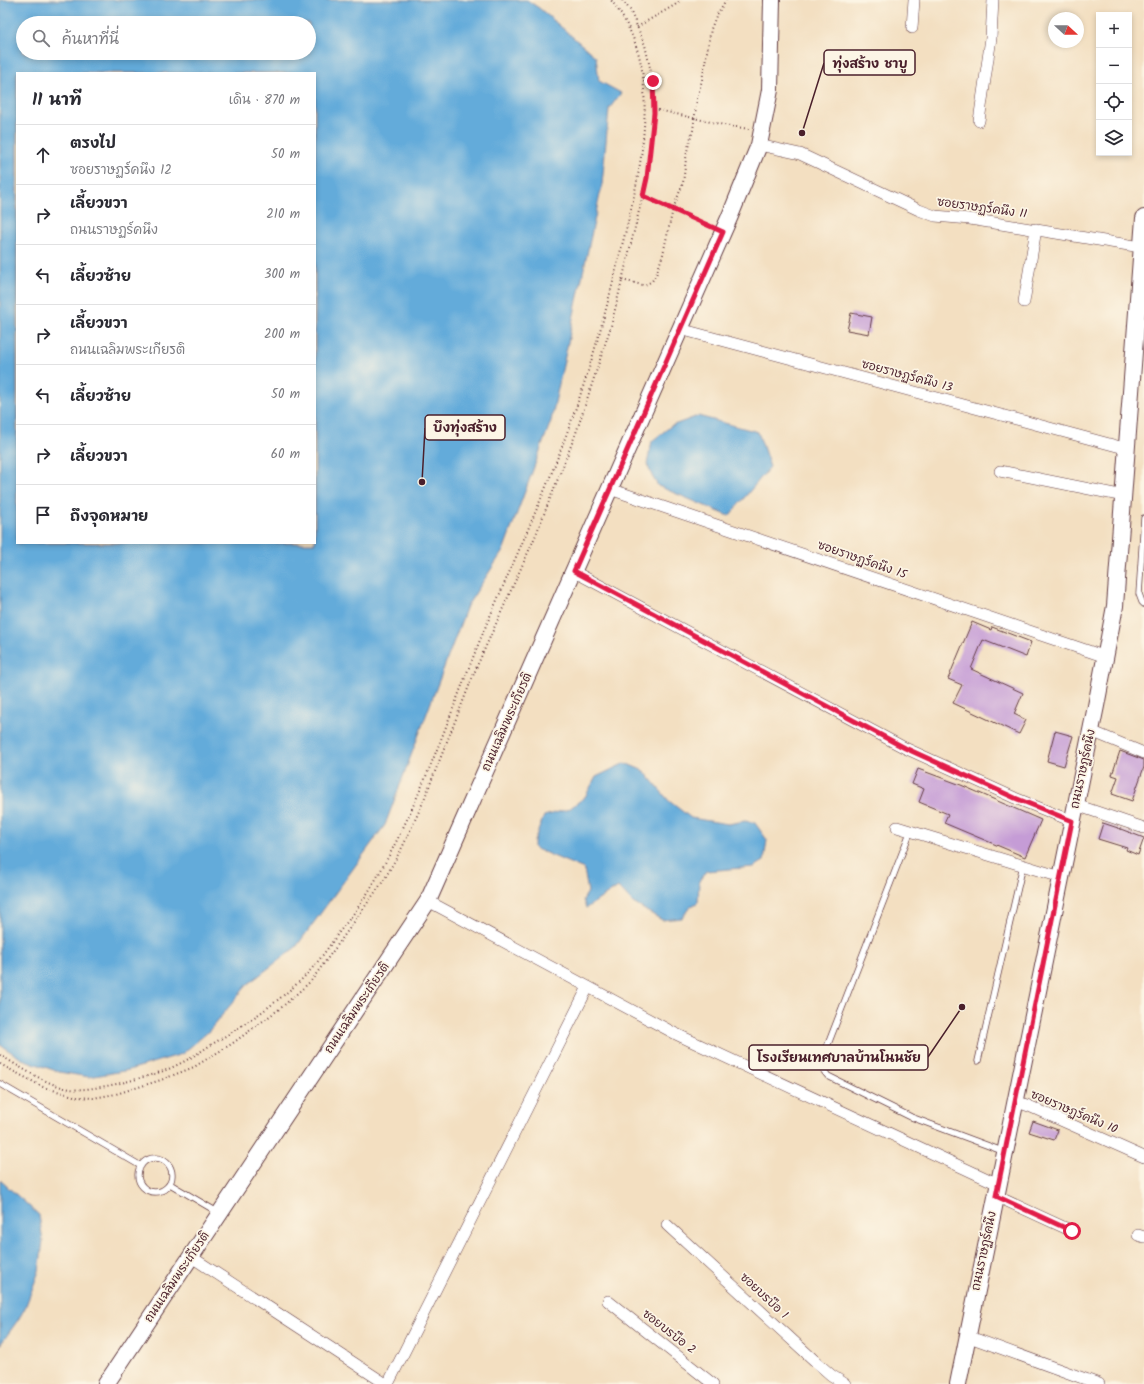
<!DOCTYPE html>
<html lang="th">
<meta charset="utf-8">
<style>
body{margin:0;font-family:Kalam,"Playpen Sans Thai",sans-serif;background:#f2f2f3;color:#2b2b33}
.controls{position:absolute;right:12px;top:12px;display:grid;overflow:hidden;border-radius:0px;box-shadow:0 2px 6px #0003}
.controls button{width:36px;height:36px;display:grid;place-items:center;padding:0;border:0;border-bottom:1px solid #e1e1e2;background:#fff;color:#2b2b33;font:20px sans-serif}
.compass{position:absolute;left:1048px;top:12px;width:36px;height:36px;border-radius:50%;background:#fff;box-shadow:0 2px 6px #0003;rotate:111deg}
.stop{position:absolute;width:12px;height:12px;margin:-9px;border:3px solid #e11d48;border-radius:50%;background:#fff}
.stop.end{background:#e11d48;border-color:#fff;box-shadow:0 1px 4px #0008}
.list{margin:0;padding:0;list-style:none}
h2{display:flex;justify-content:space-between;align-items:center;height:52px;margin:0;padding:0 16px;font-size:17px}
h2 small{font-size:13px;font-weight:400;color:#7c7c81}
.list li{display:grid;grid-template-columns:26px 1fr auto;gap:12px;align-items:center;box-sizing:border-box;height:60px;padding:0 16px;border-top:1px solid #e1e1e2}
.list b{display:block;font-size:15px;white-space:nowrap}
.list p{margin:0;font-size:13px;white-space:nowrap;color:#7c7c81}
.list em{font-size:13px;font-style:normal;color:#7c7c81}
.icon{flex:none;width:22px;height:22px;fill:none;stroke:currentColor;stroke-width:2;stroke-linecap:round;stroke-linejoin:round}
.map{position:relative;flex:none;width:1144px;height:1384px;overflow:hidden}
.search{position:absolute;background:#fff;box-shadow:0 2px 6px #0003;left:16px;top:16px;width:300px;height:44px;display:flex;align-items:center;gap:10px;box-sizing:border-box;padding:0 14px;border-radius:22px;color:#7c7c81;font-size:15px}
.panel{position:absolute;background:#fff;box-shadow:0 2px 6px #0003;left:16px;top:72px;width:300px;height:472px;border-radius:0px}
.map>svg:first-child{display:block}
.water{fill:#63abda;stroke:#566582;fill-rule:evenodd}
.building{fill:#c59cd6}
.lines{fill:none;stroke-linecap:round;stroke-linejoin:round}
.lane-casing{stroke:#633c42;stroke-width:7}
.street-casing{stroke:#633c42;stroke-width:12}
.secondary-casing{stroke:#633c42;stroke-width:18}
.path{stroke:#633c42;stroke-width:2;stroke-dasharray:1 3;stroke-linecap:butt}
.lane{stroke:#fff;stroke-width:5.5}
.street{stroke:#fff;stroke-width:11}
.secondary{stroke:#fff;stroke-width:16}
.route{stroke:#e11d48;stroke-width:5}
.labels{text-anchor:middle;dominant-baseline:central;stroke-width:3.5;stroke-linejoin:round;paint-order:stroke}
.street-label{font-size:12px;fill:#4a1f2b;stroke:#fcf5e5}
.leader{fill:none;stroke:#4a1f2b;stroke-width:1.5}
.callout-dot{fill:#4a1f2b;stroke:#fcf5e5;stroke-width:1.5}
.callout{fill:#fcf5e5;stroke:#4a1f2b;stroke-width:1.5}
.callout-label{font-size:13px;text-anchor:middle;font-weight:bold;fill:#4a1f2b}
</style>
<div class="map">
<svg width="1144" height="1384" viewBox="0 0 1144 1384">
<rect width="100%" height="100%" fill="#fcf5e5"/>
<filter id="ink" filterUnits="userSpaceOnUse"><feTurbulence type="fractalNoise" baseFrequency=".025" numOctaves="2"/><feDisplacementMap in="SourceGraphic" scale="8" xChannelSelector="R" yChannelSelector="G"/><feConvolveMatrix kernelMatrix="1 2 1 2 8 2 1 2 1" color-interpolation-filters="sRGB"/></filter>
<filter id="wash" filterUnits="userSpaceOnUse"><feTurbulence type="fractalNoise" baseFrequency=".012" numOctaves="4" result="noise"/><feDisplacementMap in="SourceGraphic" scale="16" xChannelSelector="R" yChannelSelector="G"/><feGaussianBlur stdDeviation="0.9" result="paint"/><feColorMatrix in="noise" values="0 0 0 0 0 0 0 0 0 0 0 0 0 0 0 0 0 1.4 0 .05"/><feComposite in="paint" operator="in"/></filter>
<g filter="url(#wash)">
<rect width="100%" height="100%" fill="#f3dfc1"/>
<path class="water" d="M 0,0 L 527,0 L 539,8 L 596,57 L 599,81 L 621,93 L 609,109 L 602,185 L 551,421 L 503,551 L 467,606 L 385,825 L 296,947 L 248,984 L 208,1032 L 182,1054 L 129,1070 L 89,1077 L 59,1072 L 22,1059 L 0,1045 ZM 23,23 L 309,23 L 309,53 L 23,53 ZM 17,73 L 315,73 L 315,543 L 17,543 Z
M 698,416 L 758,432 L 770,467 L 729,516 L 658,486 L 652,476 L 647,464 L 652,441 L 671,426 Z
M 625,763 L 644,771 L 669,801 L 691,818 L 728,824 L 745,821 L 755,823 L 767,840 L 764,861 L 754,867 L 706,871 L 699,881 L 698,902 L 689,908 L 682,918 L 662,920 L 633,903 L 618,887 L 586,908 L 583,900 L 588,892 L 584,869 L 534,848 L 534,841 L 544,816 L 569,809 L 585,797 L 596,777 Z
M 0,1180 L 39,1215 L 43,1241 L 39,1271 L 25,1308 L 18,1320 L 0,1345 Z"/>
<g id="blocks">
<path class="building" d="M 851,313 L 872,317 L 869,334 L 847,330 Z
M 972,622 L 991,630 L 992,627 L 1031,642 L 1026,657 L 983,640 L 971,669 L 1023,693 L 1014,714 L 1026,720 L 1019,734 L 953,703 L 962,685 L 948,679 Z
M 1055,731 L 1073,736 L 1064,766 L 1047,761 Z
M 1120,751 L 1144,760 L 1144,767 L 1132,801 L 1112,794 L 1118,777 L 1112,775 Z
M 918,769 L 961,785 L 1041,820 L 1025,857 L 944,823 L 948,814 L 919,802 L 924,789 L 912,784 Z
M 1103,823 L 1118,828 L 1144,838 L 1138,855 L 1126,850 L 1127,848 L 1098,839 Z
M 1033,1121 L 1058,1130 L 1054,1140 L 1029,1132 Z"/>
</g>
</g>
<g filter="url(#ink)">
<use href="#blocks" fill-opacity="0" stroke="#633c42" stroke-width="1"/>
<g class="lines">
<defs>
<path id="lane" d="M 1144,518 L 1139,594 L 1142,602 L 1144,604
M 911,830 L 825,1052 L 821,1066 L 824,1071 L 828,1076 L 911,1117 L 1005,1152
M 978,1061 L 1023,865
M 0,1084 L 141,1166
M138 1175a17 17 0 1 1 34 0a17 17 0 1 1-34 0Z
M 170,1184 L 219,1213"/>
<path id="street" d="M 912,28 L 914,0
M 979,121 L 991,38 L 993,0
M 759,145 L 800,154 L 919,210 L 935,216 L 970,219 L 1141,247
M 1024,302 L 1036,229
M 680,329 L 1128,449
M 1000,471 L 1124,496
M 610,489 L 1106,657
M 573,571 L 905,748 L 1015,798 L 1072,821
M 1091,731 L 1144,753
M 1076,805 L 1144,828
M 897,827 L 1061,877
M 428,901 L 676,1034 L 998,1184
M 1015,1101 L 1029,1106 L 1144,1157
M 996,1196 L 1072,1231
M 667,1225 L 815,1361 L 831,1375 L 845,1384
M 1138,1235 L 1144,1237
M 190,1256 L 386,1384
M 608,1301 L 713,1384
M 967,1336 L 1099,1384
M 388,1384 L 588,987"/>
<path id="secondary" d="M 106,1384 L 428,901 L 730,216 L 759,145 L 770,90 L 772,0
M 958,1384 L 1096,706 L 1115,606 L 1144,218"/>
</defs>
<use href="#lane" class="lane-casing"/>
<use href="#street" class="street-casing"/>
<use href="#secondary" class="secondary-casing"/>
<path class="path" d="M 637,27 L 675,5 L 681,0
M 654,109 L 724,125 L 749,129
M 643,196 L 711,226
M 622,280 L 643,285 L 647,284 L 652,281 L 656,275 L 663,254 L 673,209 L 683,183 L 687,151 L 693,130 L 697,99 L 702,80 L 711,29 L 716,16 L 726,0
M 0,1055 C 20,1067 47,1085 70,1089 C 92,1092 144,1078 166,1070 C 181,1064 196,1055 209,1046 C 241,1027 273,1006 300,981 C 316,966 328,948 340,931 C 353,915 366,897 376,879 C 422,800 450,712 485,628 C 515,558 547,490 572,419 C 591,366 606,312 619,257 C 635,196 651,133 642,70 C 638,44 627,21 611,0
M 0,1064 L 43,1087 L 77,1097 L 93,1098 L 116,1094 L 161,1080 L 194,1067 L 233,1043 L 282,1007 L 311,981 L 336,947 L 384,880 L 403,846 L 421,807 L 477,666 L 535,537 L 576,433 L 611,326 L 647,178 L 654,113 L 653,81 L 645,45 L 630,10 L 622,0"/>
<use href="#lane" class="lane"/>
<use href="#street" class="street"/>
<use href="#secondary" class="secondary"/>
</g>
</g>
<g class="lines" filter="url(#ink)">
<path class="route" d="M 653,81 L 654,113 L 647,178 L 643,196 L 723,232 L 574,571 L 905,748 L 1015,798 L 1072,821 L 996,1196 L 1072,1231"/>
</g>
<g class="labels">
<g class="street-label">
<text transform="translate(982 208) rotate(8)">ซอยราษฏร์คนึง 11</text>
<text transform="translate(907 376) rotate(15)">ซอยราษฏร์คนึง 13</text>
<text transform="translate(862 560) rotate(19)">ซอยราษฏร์คนึง 15</text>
<text transform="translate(507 722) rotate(-66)">ถนนเฉลิมพระเกียรติ</text>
<text transform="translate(1083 769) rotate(-78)">ถนนราษฏร์คนึง</text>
<text transform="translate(357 1008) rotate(-56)">ถนนเฉลิมพระเกียรติ</text>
<text transform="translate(1074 1112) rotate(23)">ซอยราษฏร์คนึง 10</text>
<text transform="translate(984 1251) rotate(-78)">ถนนราษฏร์คนึง</text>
<text transform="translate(177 1277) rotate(-56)">ถนนเฉลิมพระเกียรติ</text>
<text transform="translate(764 1296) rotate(43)">ซอยบรบือ 1</text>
<text transform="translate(669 1332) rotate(38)">ซอยบรบือ 2</text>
</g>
</g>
<path class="leader" d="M802 133L824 63M422 482L425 428M962 1007L928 1057"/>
<g class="callout-dot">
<circle cx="802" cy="133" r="4"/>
<circle cx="422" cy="482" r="4"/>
<circle cx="962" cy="1007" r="4"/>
</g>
<g class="callout">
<rect x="824" y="50" width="91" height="25" rx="4"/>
<rect x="425" y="415" width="80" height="25" rx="4"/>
<rect x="749" y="1045" width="179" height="25" rx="4"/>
</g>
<g class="callout-label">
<text x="870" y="68">ทุ่งสร้าง ชาบู</text>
<text x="465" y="432">บึงทุ่งสร้าง</text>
<text x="839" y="1062">โรงเรียนเทศบาลบ้านโนนชัย</text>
</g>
</svg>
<div class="controls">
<button>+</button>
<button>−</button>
<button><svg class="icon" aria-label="locate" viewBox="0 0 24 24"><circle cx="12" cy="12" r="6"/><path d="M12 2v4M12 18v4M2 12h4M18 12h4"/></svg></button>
<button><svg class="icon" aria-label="layers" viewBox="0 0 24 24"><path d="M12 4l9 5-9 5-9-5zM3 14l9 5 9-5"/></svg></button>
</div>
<svg class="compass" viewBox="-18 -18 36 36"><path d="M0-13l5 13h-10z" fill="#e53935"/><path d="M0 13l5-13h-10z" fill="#7c7c81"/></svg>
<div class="stop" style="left:1072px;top:1231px"></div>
<div class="stop end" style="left:653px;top:81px"></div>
<div class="search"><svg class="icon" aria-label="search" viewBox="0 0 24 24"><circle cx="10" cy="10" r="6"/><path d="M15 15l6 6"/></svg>ค้นหาที่นี่</div>
<section class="panel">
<h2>11 นาที<small>เดิน · 870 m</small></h2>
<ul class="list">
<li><svg class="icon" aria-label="ahead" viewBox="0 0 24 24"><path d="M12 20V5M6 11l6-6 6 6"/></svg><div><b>ตรงไป</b><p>ซอยราษฏร์คนึง 12</p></div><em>50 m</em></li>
<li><svg class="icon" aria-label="right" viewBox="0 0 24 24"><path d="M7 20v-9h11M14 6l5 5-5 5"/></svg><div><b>เลี้ยวขวา</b><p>ถนนราษฏร์คนึง</p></div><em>210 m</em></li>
<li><svg class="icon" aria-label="left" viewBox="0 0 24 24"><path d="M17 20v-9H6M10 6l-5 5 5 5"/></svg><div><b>เลี้ยวซ้าย</b></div><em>300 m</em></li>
<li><svg class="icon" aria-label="right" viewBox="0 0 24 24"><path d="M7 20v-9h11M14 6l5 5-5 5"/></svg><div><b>เลี้ยวขวา</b><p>ถนนเฉลิมพระเกียรติ</p></div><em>200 m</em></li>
<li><svg class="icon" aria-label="left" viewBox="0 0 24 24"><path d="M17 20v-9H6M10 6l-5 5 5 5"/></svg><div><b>เลี้ยวซ้าย</b></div><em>50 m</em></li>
<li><svg class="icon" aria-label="right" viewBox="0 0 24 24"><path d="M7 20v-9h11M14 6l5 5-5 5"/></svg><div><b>เลี้ยวขวา</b></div><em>60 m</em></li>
<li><svg class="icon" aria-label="arrive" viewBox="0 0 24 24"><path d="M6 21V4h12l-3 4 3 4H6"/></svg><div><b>ถึงจุดหมาย</b></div></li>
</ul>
</section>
</div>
